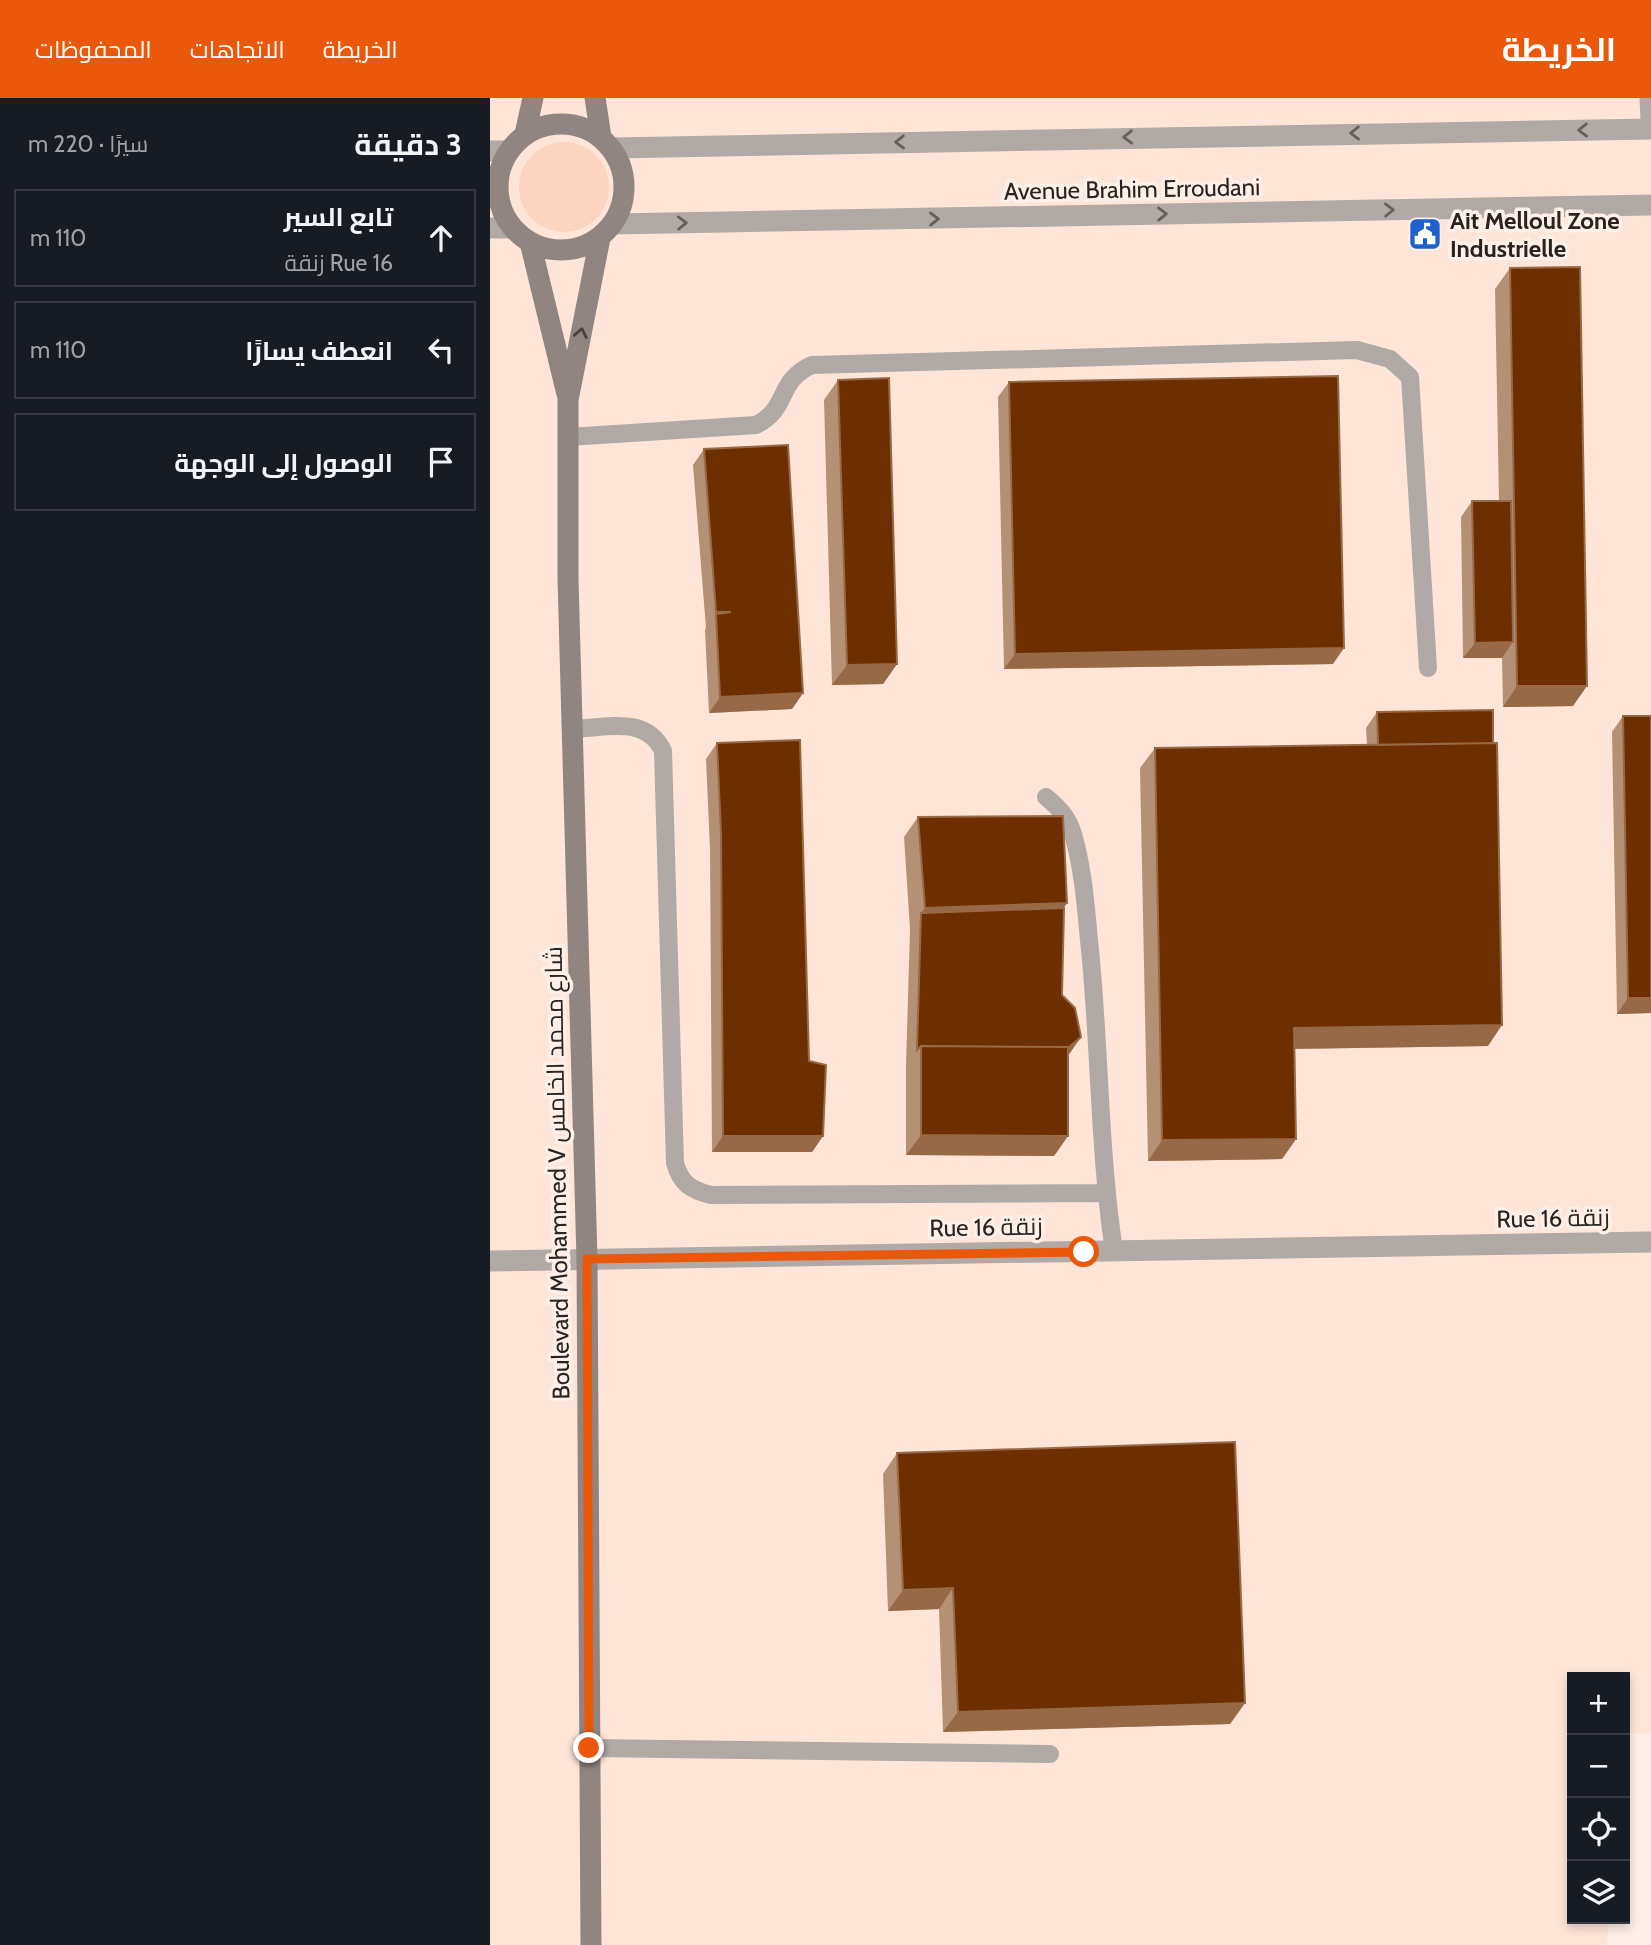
<!DOCTYPE html>
<html lang="ar">
<meta charset="utf-8">
<style>
body{margin:0;font-family:Cabin,Cairo,sans-serif;background:#242831;color:#f1f3f6;direction:rtl}
.controls{position:absolute;right:21px;bottom:21px;display:grid;overflow:hidden;border-radius:0px;box-shadow:0 4px 10px #0003}
.controls button{width:63px;height:63px;display:grid;place-items:center;padding:0;border:0;border-bottom:2px solid #363941;background:#171b24;color:#f1f3f6;font:35px sans-serif}
.stop{position:absolute;width:21px;height:21px;margin:-16px;border:5px solid #ea580c;border-radius:50%;background:#fff}
.stop.end{background:#ea580c;border-color:#fff;box-shadow:0 2px 7px #0008}
.list{margin:0;padding:0;list-style:none}
h2{display:flex;justify-content:space-between;align-items:center;height:91px;margin:0;padding:0 28px;font-size:30px}
h2 small{font-size:23px;font-weight:400;color:#9ea1a6}
.list li{display:grid;grid-template-columns:46px 1fr auto;gap:21px;align-items:center;box-sizing:border-box;height:98px;margin:0 14px 14px;padding:0 14px;border:2px solid #363941;border-radius:0px}
.list b{display:block;font-size:26px;white-space:nowrap}
.list p{margin:0;font-size:23px;white-space:nowrap;color:#9ea1a6}
.list em{font-size:23px;font-style:normal;color:#9ea1a6}
.icon{flex:none;width:38px;height:38px;fill:none;stroke:currentColor;stroke-width:2;stroke-linecap:round;stroke-linejoin:round}
.map{position:relative;flex:none;width:1161px;height:1847px;overflow:hidden;direction:ltr}
header{display:flex;align-items:center;gap:42px;box-sizing:border-box;height:98px;padding:0 35px;background:#ea580c;color:#fff}
header strong{font-size:33px}
nav{display:flex;gap:38px;margin-inline-start:auto;font-size:24px}
main{display:flex}
aside{flex:1;background:#171b24}
.map>svg:first-child{display:block}
.built{fill:#fee5d7}
.green{fill:#fdd5bf}
.lines{fill:none;stroke-linecap:round;stroke-linejoin:round}
.service{stroke:#b1a9a5;stroke-width:18}
.minor{stroke:#b1a9a5;stroke-width:21}
.secondary{stroke:#908580;stroke-width:21}
.wall{fill:#b69074}
.shaded-wall{fill:#986946}
.building{fill:#6d2f00;stroke:#986946;stroke-width:2}
.oneway{stroke:#675f5c}
.oneway2{stroke:#49403d}
.route{stroke:#ea580c;stroke-width:9}
.labels{text-anchor:middle;dominant-baseline:central;stroke-width:7;stroke-linejoin:round;paint-order:stroke}
.street-label{font-size:24px;fill:#2a2320;stroke:#fef0e8}
.poi-label{font-size:24px;font-weight:bold;fill:#2a2320;stroke:#fef0e8;text-anchor:start}
</style>
<header>
<strong>الخريطة</strong>
<nav><a>الخريطة</a><a>الاتجاهات</a><a>المحفوظات</a></nav>
</header>
<main>
<div class="map">
<svg width="1161" height="1847" viewBox="0 0 1161 1847">
<rect width="100%" height="100%" fill="#fef0e8"/>
<path class="built" d="M 0,0 L 1161,0 L 1161,1636 L 1135,1635 L 1135,1579 L 1082,1579 L 1082,1821 L 1119,1821 L 1117,1847 L 0,1847 Z"/>
<path class="green" d="M29 89a45 45 0 1 1 90 0a45 45 0 1 1-90 0Z"/>
<g class="lines">
<path class="service" d="M 78,339 L 266,327 C 300,310 286,283 322,267 L 867,252 L 900,261 L 920,279 L 938,570
M 82,631 C 116,630 156,617 173,653 L 185,1065 C 191,1086 201,1092 221,1097 L 615,1095
M 556,699 C 569,710 578,719 583,736 C 594,774 596,813 600,852 C 610,952 609,1054 624,1153
M 99,1650 L 560,1656"/>
<path class="minor" d="M 1160,0 L 1161,22
M 122,50 L 1161,31
M 0,53 L 18,53
M 124,126 L 1161,107
M 0,130 L 22,130
M 0,1163 L 1161,1144"/>
<path class="secondary" d="M 105,0 L 111,39
M8 89a63 63 0 1 1 126 0a63 63 0 1 1-126 0Z
M 35,36 L 43,0
M 40,144 L 77,296
M 101,1847 L 97,1161 L 78,481 L 78,302 L 110,140"/>
</g>
<path class="wall" d="M 1020,170 L 1083,608 L 1013,609 L 1012,560 L 973,560 L 971,419 L 982,403 L 1009,403 L 1005,191 Z
M 348,282 L 407,566 L 393,586 L 342,587 L 334,302 Z
M 519,284 L 843,566 L 514,571 L 508,299 Z
M 214,351 L 313,595 L 302,611 L 219,615 L 215,532 L 216,530 L 203,367 Z
M 887,614 L 1003,645 L 998,948 L 805,951 L 806,1041 L 792,1061 L 658,1063 L 650,670 L 665,650 L 877,647 L 876,630 Z
M 1133,618 L 1161,915 L 1127,916 L 1122,634 Z
M 227,645 L 319,963 L 333,1038 L 322,1054 L 222,1054 L 220,751 L 216,661 Z
M 428,719 L 574,810 L 572,897 L 580,955 L 578,957 L 578,1038 L 564,1058 L 416,1057 L 416,968 L 420,831 L 414,739 Z
M 407,1355 L 755,1605 L 740,1626 L 453,1634 L 449,1511 L 398,1513 L 393,1376 Z"/>
<path class="shaded-wall" d="M 1023,544 L 1012,560 L 973,560 L 985,545 Z
M 854,550 L 843,566 L 514,571 L 525,556 Z
M 407,566 L 393,586 L 342,587 L 357,567 Z
M 1027,588 L 1097,588 L 1083,608 L 1013,609 Z
M 313,595 L 302,611 L 219,615 L 230,599 Z
M 577,805 L 563,826 L 431,815 L 435,810 Z
M 1138,900 L 1161,900 L 1161,915 L 1127,916 Z
M 1012,927 L 998,948 L 790,951 L 804,930 Z
M 591,939 L 580,955 L 564,969 L 575,953 Z
M 431,1037 L 578,1038 L 564,1058 L 416,1057 Z
M 233,1038 L 333,1038 L 322,1054 L 222,1054 Z
M 806,1041 L 792,1061 L 658,1063 L 672,1042 Z
M 463,1490 L 449,1511 L 398,1513 L 413,1492 Z
M 755,1605 L 740,1626 L 453,1634 L 468,1614 Z"/>
<path class="building" d="M 1090,169 L 1097,588 L 1027,588 L 1020,170 Z
M 848,278 L 854,550 L 525,556 L 519,284 Z
M 399,280 L 407,566 L 357,567 L 348,282 Z
M 298,347 L 313,595 L 230,599 L 226,516 L 241,514 L 226,514 L 214,351 Z
M 982,403 L 1021,403 L 1023,544 L 985,545 Z
M 1003,612 L 1003,645 L 888,647 L 887,614 Z
M 1133,618 L 1161,618 L 1161,900 L 1138,900 Z
M 310,642 L 319,963 L 336,967 L 333,1038 L 233,1038 L 231,735 L 227,645 Z
M 1007,645 L 1012,927 L 804,930 L 806,1041 L 672,1042 L 665,650 Z
M 573,718 L 577,805 L 435,810 L 428,719 Z
M 574,810 L 572,897 L 585,910 L 591,939 L 578,950 L 578,949 L 431,948 L 427,952 L 431,815 Z
M 431,948 L 578,949 L 578,1038 L 431,1037 Z
M 745,1344 L 755,1605 L 468,1614 L 463,1490 L 413,1492 L 407,1355 Z"/>
<defs><path id="oneway-chevron" d="M-2-3.5L2.5 0L-2 3.5" fill="none" stroke-width="1.6" stroke-linecap="round" stroke-linejoin="round" transform="scale(1.75)"/></defs>
<g class="oneway">
<use href="#oneway-chevron" transform="translate(1093 32) rotate(179)"/>
<use href="#oneway-chevron" transform="translate(865 35) rotate(179)"/>
<use href="#oneway-chevron" transform="translate(638 39) rotate(179)"/>
<use href="#oneway-chevron" transform="translate(410 44) rotate(179)"/>
<use href="#oneway-chevron" transform="translate(899 112) rotate(-1)"/>
<use href="#oneway-chevron" transform="translate(672 116) rotate(-1)"/>
<use href="#oneway-chevron" transform="translate(444 121) rotate(-1)"/>
<use href="#oneway-chevron" transform="translate(192 125) rotate(-1)"/>
</g>
<use class="oneway2" href="#oneway-chevron" transform="translate(91 235) rotate(-79)"/>
<g class="lines">
<path class="route" d="M 99,1650 L 97,1161 L 594,1154"/>
</g>
<defs>
<symbol id="civic-square" viewBox="-11 -11 22 22"><rect x="-9" y="-9" width="18" height="18" rx="4" fill="#1e61cd" stroke="#fef0e8"/><path d="M-.6-6.5H3V-4.5H.6V-3L4-1V1h2V6H-6V1h2V-1L-.6-3ZM-1.2 2.5V6h2.4V2.5Z" fill="#fff"/></symbol>
</defs>
<g fill-rule="evenodd">
<use href="#civic-square" x="916" y="117" width="38" height="38"/>
</g>
<g class="labels">
<g class="street-label">
<text transform="translate(642 91) rotate(-1)">Avenue Brahim Erroudani</text>
<text transform="translate(67 1075) rotate(-91)">Boulevard Mohammed V شارع محمد الخامس</text>
<text transform="translate(1063 1120) rotate(-1)">Rue 16 زنقة</text>
<text transform="translate(496 1129) rotate(-1)">Rue 16 زنقة</text>
</g>
<g class="poi-label">
<text x="960" y="122">Ait Melloul Zone<tspan x="960" dy="28">Industrielle</tspan></text>
</g>
</g>
</svg>
<div class="controls">
<button>+</button>
<button>−</button>
<button><svg class="icon" aria-label="locate" viewBox="0 0 24 24"><circle cx="12" cy="12" r="6"/><path d="M12 2v4M12 18v4M2 12h4M18 12h4"/></svg></button>
<button><svg class="icon" aria-label="layers" viewBox="0 0 24 24"><path d="M12 4l9 5-9 5-9-5zM3 14l9 5 9-5"/></svg></button>
</div>
<div class="stop" style="left:594px;top:1154px"></div>
<div class="stop end" style="left:99px;top:1650px"></div>
</div>
<aside>
<h2>3 دقيقة<small>سيرًا · 220 m</small></h2>
<ul class="list">
<li><svg class="icon" aria-label="ahead" viewBox="0 0 24 24"><path d="M12 20V5M6 11l6-6 6 6"/></svg><div><b>تابع السير</b><p>Rue 16 زنقة</p></div><em>110 m</em></li>
<li><svg class="icon" aria-label="left" viewBox="0 0 24 24"><path d="M17 20v-9H6M10 6l-5 5 5 5"/></svg><div><b>انعطف يسارًا</b></div><em>110 m</em></li>
<li><svg class="icon" aria-label="arrive" viewBox="0 0 24 24"><path d="M6 21V4h12l-3 4 3 4H6"/></svg><div><b>الوصول إلى الوجهة</b></div></li>
</ul>
</aside>
</main>
